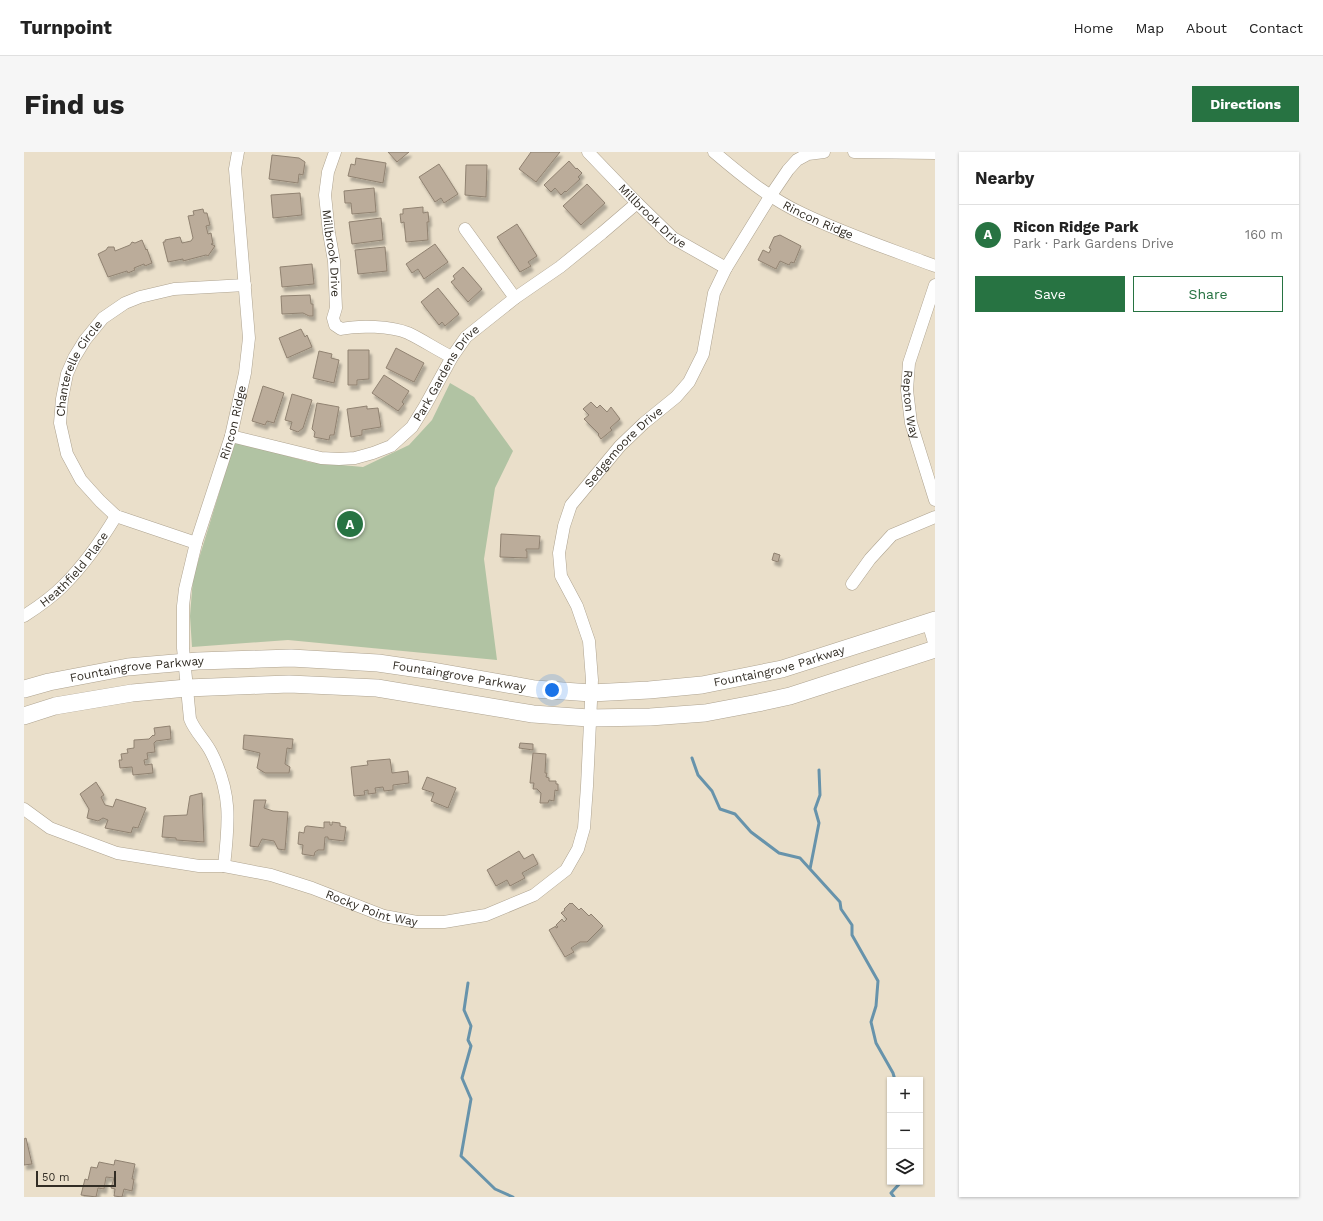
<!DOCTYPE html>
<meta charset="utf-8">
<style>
body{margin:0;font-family:"Work Sans",sans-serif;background:#f6f6f6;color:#222}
.controls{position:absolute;right:12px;bottom:12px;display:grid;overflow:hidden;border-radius:0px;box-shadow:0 1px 3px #0004}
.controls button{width:36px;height:36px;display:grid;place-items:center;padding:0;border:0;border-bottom:1px solid #e0e0e0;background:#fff;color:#222;font:20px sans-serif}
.scale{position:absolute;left:12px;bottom:10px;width:80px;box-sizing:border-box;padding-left:4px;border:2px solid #322d25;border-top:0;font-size:11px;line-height:14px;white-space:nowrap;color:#322d25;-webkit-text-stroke:3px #eadfca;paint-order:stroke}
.you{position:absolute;left:528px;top:538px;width:14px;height:14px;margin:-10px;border:3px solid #fff;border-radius:50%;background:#1a73e8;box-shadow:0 0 0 6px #1a73e833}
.badge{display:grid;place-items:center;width:26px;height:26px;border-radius:50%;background:#277342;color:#fff;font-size:13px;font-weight:700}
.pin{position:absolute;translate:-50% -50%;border:2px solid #fff;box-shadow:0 1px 4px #0006}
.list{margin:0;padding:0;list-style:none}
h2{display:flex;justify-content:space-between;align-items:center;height:52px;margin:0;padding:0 16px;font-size:17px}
h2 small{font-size:13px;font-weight:400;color:#767676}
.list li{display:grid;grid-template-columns:26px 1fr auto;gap:12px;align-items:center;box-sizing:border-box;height:60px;padding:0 16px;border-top:1px solid #e0e0e0}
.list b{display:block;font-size:15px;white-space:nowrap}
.list p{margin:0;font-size:13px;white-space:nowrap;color:#767676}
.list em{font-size:13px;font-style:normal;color:#767676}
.actions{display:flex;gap:8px;padding:12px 16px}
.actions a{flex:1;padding:9px 0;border:1px solid #277342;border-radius:0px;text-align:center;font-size:14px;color:#277342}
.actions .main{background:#277342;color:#fff}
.icon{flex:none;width:22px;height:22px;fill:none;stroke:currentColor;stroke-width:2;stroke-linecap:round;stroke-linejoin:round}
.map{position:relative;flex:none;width:911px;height:1045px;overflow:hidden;border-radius:0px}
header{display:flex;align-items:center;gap:24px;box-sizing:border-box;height:56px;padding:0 20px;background:#fff;border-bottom:1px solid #e0e0e0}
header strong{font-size:19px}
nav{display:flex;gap:22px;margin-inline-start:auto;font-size:14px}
.intro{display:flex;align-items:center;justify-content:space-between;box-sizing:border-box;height:96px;padding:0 24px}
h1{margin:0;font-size:28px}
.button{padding:10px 18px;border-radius:0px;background:#277342;color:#fff;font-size:14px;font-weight:700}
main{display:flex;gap:24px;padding:0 24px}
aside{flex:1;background:#fff;border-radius:0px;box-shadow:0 1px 3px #0004}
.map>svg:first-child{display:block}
.green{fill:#b1c3a3}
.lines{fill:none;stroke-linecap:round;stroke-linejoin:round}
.stream{stroke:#6793ab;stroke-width:3}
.building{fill:#bbac9a;stroke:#908271;filter:url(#shadow)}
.street-casing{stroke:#aea390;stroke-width:13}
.secondary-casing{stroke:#aea390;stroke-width:18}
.street{stroke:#fff;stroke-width:12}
.secondary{stroke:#fff;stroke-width:17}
.labels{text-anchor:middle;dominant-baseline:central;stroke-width:3.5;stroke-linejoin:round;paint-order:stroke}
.street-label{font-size:12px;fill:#322d25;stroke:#eadfca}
</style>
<header>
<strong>Turnpoint</strong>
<nav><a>Home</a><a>Map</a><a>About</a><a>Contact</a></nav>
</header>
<div class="intro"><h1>Find us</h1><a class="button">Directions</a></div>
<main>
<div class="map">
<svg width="911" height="1045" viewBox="0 0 911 1045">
<defs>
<filter id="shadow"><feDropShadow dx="2.5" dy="4.5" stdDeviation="1" flood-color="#0004"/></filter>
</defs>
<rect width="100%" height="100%" fill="#eadfca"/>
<path class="green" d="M 426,231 L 450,245 L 489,299 L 471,336 L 460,407 L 473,508 L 264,488 L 168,495 L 166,464 L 169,426 L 211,289 L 285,310 L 339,315 L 385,293 L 408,268 Z"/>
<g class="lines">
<path class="stream" d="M 668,606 L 674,623 L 688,639 L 696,657 L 711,662 L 727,680 L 755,701 L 776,706 L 816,750 L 817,757 L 828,773 L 828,783 L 854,829 L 852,854 L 847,870 L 852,891 L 869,921 L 871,928
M 786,717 L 795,671 L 791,657 L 796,643 L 795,618
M 444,831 L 440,858 L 447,874 L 444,888 L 447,894 L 438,926 L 447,947 L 437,1004 L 471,1037 L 489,1045
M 870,1045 L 867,1041 L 877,1030"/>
</g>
<path class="building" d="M 364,0 L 385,0 L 373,10 Z
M 507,0 L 536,0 L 512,30 L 495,17 Z
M 248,3 L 275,6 L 281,10 L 279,23 L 275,22 L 274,31 L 245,27 Z
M 332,6 L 362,11 L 359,31 L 324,24 L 327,12 L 331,13 Z
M 545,9 L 552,17 L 553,16 L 558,21 L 554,25 L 556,27 L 542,40 L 541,39 L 537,43 L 531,36 L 527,40 L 520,33 Z
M 415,12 L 434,42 L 420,51 L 417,46 L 411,50 L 395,25 Z
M 442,13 L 463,13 L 462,45 L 441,43 Z
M 563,32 L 581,51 L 557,73 L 539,54 Z
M 350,36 L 352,60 L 328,62 L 327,51 L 321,51 L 320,39 Z
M 276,41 L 278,63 L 249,66 L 247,43 Z
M 399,55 L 399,61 L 404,60 L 405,70 L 403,70 L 404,88 L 382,90 L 380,70 L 377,71 L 376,62 L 379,62 L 379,57 Z
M 179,57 L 180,61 L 183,61 L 186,73 L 182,74 L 184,82 L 187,81 L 189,92 L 187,92 L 191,94 L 184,104 L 182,103 L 159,109 L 159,107 L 144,110 L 139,90 L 141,90 L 141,88 L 156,85 L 158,91 L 167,89 L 169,86 L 164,64 L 170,63 L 169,59 Z
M 357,66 L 359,88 L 328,92 L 325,70 Z
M 493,72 L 513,104 L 504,110 L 507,114 L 496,120 L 473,85 Z
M 756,83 L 777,94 L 770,111 L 767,110 L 765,113 L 756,109 L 752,117 L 734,108 L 739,98 L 745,101 L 747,97 L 745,96 L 750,85 Z
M 118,88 L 122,98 L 123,97 L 128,111 L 121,114 L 120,112 L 110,116 L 111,118 L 104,121 L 103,119 L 84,125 L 74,102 L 82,98 L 84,95 L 90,95 L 91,99 L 106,93 L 108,90 L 111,91 Z
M 411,92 L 424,110 L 400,127 L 394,117 L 388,121 L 382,112 Z
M 361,95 L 363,119 L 334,122 L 331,98 Z
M 288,112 L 290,132 L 258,135 L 256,115 Z
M 439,115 L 458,137 L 444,150 L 427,130 L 431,127 L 429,124 Z
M 414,136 L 435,162 L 421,174 L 418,170 L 415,173 L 397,150 Z
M 286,143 L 287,152 L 289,152 L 289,164 L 285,164 L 279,161 L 258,162 L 257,144 Z
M 277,177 L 281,185 L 283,183 L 288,195 L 263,206 L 255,186 Z
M 372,196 L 400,211 L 390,230 L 362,216 Z
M 324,198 L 345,198 L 345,227 L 333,228 L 333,233 L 324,233 Z
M 295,199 L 308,202 L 307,206 L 315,208 L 310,231 L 289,226 Z
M 360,223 L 385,239 L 378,250 L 380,252 L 374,259 L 348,241 Z
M 239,234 L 260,241 L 250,271 L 243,269 L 241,273 L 228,269 Z
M 268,242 L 288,248 L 279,276 L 274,280 L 266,277 L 268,270 L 261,268 Z
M 567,250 L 573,256 L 576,253 L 583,260 L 587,255 L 596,267 L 586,276 L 588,278 L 577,287 L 574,283 L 575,282 L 560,267 L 565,263 L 559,257 Z
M 293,251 L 315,255 L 310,283 L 306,283 L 305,288 L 290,285 L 291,280 L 288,277 Z
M 343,254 L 343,257 L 354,256 L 357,275 L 338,278 L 338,283 L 327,285 L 323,257 Z
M 477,382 L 516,384 L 515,397 L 502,397 L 502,399 L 503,399 L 503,406 L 476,405 Z
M 750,401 L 756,403 L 754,410 L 748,408 Z
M 146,574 L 147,587 L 132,589 L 130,591 L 131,600 L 123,601 L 124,607 L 120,608 L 121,613 L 128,612 L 129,621 L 109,623 L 108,615 L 96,616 L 95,608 L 98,608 L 97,602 L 104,601 L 103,597 L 110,596 L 110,588 L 125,587 L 129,583 L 130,584 L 131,582 L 130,576 Z
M 220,583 L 269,587 L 268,597 L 263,596 L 261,612 L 266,615 L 265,621 L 241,621 L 233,616 L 236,601 L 219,597 Z
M 496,591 L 509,592 L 509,598 L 495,596 Z
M 509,601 L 522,602 L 521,621 L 523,621 L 522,625 L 525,626 L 525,629 L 532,629 L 532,632 L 534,632 L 534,639 L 531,638 L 530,649 L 525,648 L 524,651 L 516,651 L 517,641 L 513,637 L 509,637 L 510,631 L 506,631 Z
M 366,607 L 368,621 L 384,619 L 385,631 L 369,633 L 369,638 L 360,639 L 359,635 L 351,636 L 352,641 L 344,642 L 344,638 L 340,639 L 341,643 L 330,644 L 327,615 L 344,613 L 343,609 Z
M 403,625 L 432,636 L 424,656 L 407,649 L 410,641 L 398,637 Z
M 72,630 L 80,643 L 77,645 L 81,653 L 89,655 L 92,647 L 122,656 L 114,676 L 109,675 L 107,681 L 81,676 L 84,668 L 79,666 L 74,669 L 63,666 L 65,657 L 56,642 Z
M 178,641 L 180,690 L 152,688 L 152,686 L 138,685 L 140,664 L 163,663 L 166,644 Z
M 230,648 L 242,648 L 240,656 L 249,659 L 264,660 L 261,698 L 254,697 L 250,689 L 238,687 L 234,695 L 226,694 Z
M 300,670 L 306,670 L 306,673 L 308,673 L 308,670 L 316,671 L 316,674 L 322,675 L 320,689 L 304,687 L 304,685 L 301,685 L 300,698 L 294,698 L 291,700 L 290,704 L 278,702 L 279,693 L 274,692 L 275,680 L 280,681 L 281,675 L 283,674 L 300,676 Z
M 495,699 L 500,707 L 509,702 L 514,712 L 498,721 L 501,726 L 486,734 L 483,728 L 472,734 L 463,718 Z
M 546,751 L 547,752 L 548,751 L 555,758 L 557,756 L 565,764 L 567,762 L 579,774 L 563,790 L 556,790 L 547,796 L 550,800 L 541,805 L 525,778 L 532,774 L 532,776 L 534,775 L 532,773 L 538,767 L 540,770 L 543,767 L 537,761 L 541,758 L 540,757 Z
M 2,986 L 8,1012 L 0,1013 L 0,987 Z
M 91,1008 L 111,1012 L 108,1027 L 110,1027 L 108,1039 L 100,1037 L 98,1045 L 90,1044 L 91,1037 L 87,1036 L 90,1026 L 82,1025 L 80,1037 L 74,1036 L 72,1045 L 57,1043 L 61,1027 L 64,1028 L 67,1015 L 73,1016 L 75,1010 L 90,1013 Z"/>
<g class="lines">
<defs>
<g id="street">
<path id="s1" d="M 311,0 L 304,20 L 301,43 L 305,81 L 310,109 L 312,156 L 309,166 L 311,173 L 317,177 C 335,173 367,174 384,181 C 399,188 413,198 428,205"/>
<path id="s2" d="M 564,0 L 613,51 L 649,86 L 702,116"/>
<path id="s3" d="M 690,0 C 717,23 745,46 777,61 C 820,82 866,97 911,114"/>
<path d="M 830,0 L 911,1"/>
<path d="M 441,77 L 491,146"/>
<path id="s4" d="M 911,133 L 885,211 L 883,238 L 887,271 L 911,348"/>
<path id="s5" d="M 207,284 L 297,306 L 315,307 L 331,306 L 349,301 L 367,294 L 388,275 L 401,254 L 428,205 L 442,185 L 491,146 L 536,115 L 578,81 L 613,51"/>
<path id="s6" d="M 172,391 L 92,364 L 76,349 L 57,328 L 43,302 L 36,271 L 38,247 L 43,222 L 50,206 L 61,188 L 79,166 L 101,151 L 116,145 L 150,137 L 221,133"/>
<path d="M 828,432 L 846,407 L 868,383 L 911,365"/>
<path id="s7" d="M 0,464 C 14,455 28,445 39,434 C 60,413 77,389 92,364"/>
<path d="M 904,470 L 911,494"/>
<path id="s8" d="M 0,657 L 26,676 L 93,701 L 175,714 L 200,714 L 247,723 L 288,736 L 360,764 L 393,770 L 420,770 L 462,763 L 510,743 L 542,718 L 554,697 L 560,676 L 563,634 L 568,528 L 565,489 L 553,454 L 537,424 L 535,401 L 540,374 L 547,353 L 596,294 L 620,271 L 652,245 L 665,230 L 679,202 L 690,141 L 702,116 L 747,43 L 764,18 L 773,8 L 784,2 L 800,0"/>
<path id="s9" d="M 200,714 C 205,670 208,641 187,600 C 181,588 171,580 166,567 L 159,496 L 159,454 L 161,437 L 172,391 L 207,284 L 221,221 L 225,186 L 211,17 L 214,0"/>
</g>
<g id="secondary">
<path id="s10" d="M 0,537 L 25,530 L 104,515 L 174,509 L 267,506 L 354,511 L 409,519 L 511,537 L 567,541 L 625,538 L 678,533 L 758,517 L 911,468"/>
<path d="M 0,564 L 31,554 L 108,541 L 163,536 L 265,532 L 353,536 L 509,562 L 565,566 L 626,565 L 681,561 L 734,551 L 766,544 L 911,497"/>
</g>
</defs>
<use href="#street" class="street-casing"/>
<use href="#secondary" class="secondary-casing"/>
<use href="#street" class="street"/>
<use href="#secondary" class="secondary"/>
</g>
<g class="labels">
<g class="street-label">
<text stroke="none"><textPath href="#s2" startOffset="91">Millbrook Drive</textPath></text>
<text stroke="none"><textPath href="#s3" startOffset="125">Rincon Ridge</textPath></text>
<text stroke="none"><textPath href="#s1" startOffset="103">Millbrook Drive</textPath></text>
<text stroke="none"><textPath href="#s6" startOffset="255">Chanterelle Circle</textPath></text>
<text stroke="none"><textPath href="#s5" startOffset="257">Park Gardens Drive</textPath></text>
<text stroke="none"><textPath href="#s4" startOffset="124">Repton Way</textPath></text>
<text stroke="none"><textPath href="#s9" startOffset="460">Rincon Ridge</textPath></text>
<text stroke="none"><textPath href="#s8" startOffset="1031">Sedgemoore Drive</textPath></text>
<text stroke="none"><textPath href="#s7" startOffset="69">Heathfield Place</textPath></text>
<text stroke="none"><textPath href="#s10" startOffset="763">Fountaingrove Parkway</textPath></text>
<text stroke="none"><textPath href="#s10" startOffset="115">Fountaingrove Parkway</textPath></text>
<text stroke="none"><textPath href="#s10" startOffset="439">Fountaingrove Parkway</textPath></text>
<text stroke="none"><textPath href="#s8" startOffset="366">Rocky Point Way</textPath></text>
</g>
</g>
</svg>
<div class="controls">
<button>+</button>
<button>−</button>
<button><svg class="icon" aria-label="layers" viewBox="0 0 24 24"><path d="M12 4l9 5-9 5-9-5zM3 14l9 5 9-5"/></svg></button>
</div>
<div class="scale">50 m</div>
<div class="you"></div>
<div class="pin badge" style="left:326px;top:372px">A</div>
</div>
<aside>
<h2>Nearby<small></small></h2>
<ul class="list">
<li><span class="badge">A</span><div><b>Ricon Ridge Park</b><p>Park · Park Gardens Drive</p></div><em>160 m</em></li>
</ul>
<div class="actions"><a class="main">Save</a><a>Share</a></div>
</aside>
</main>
